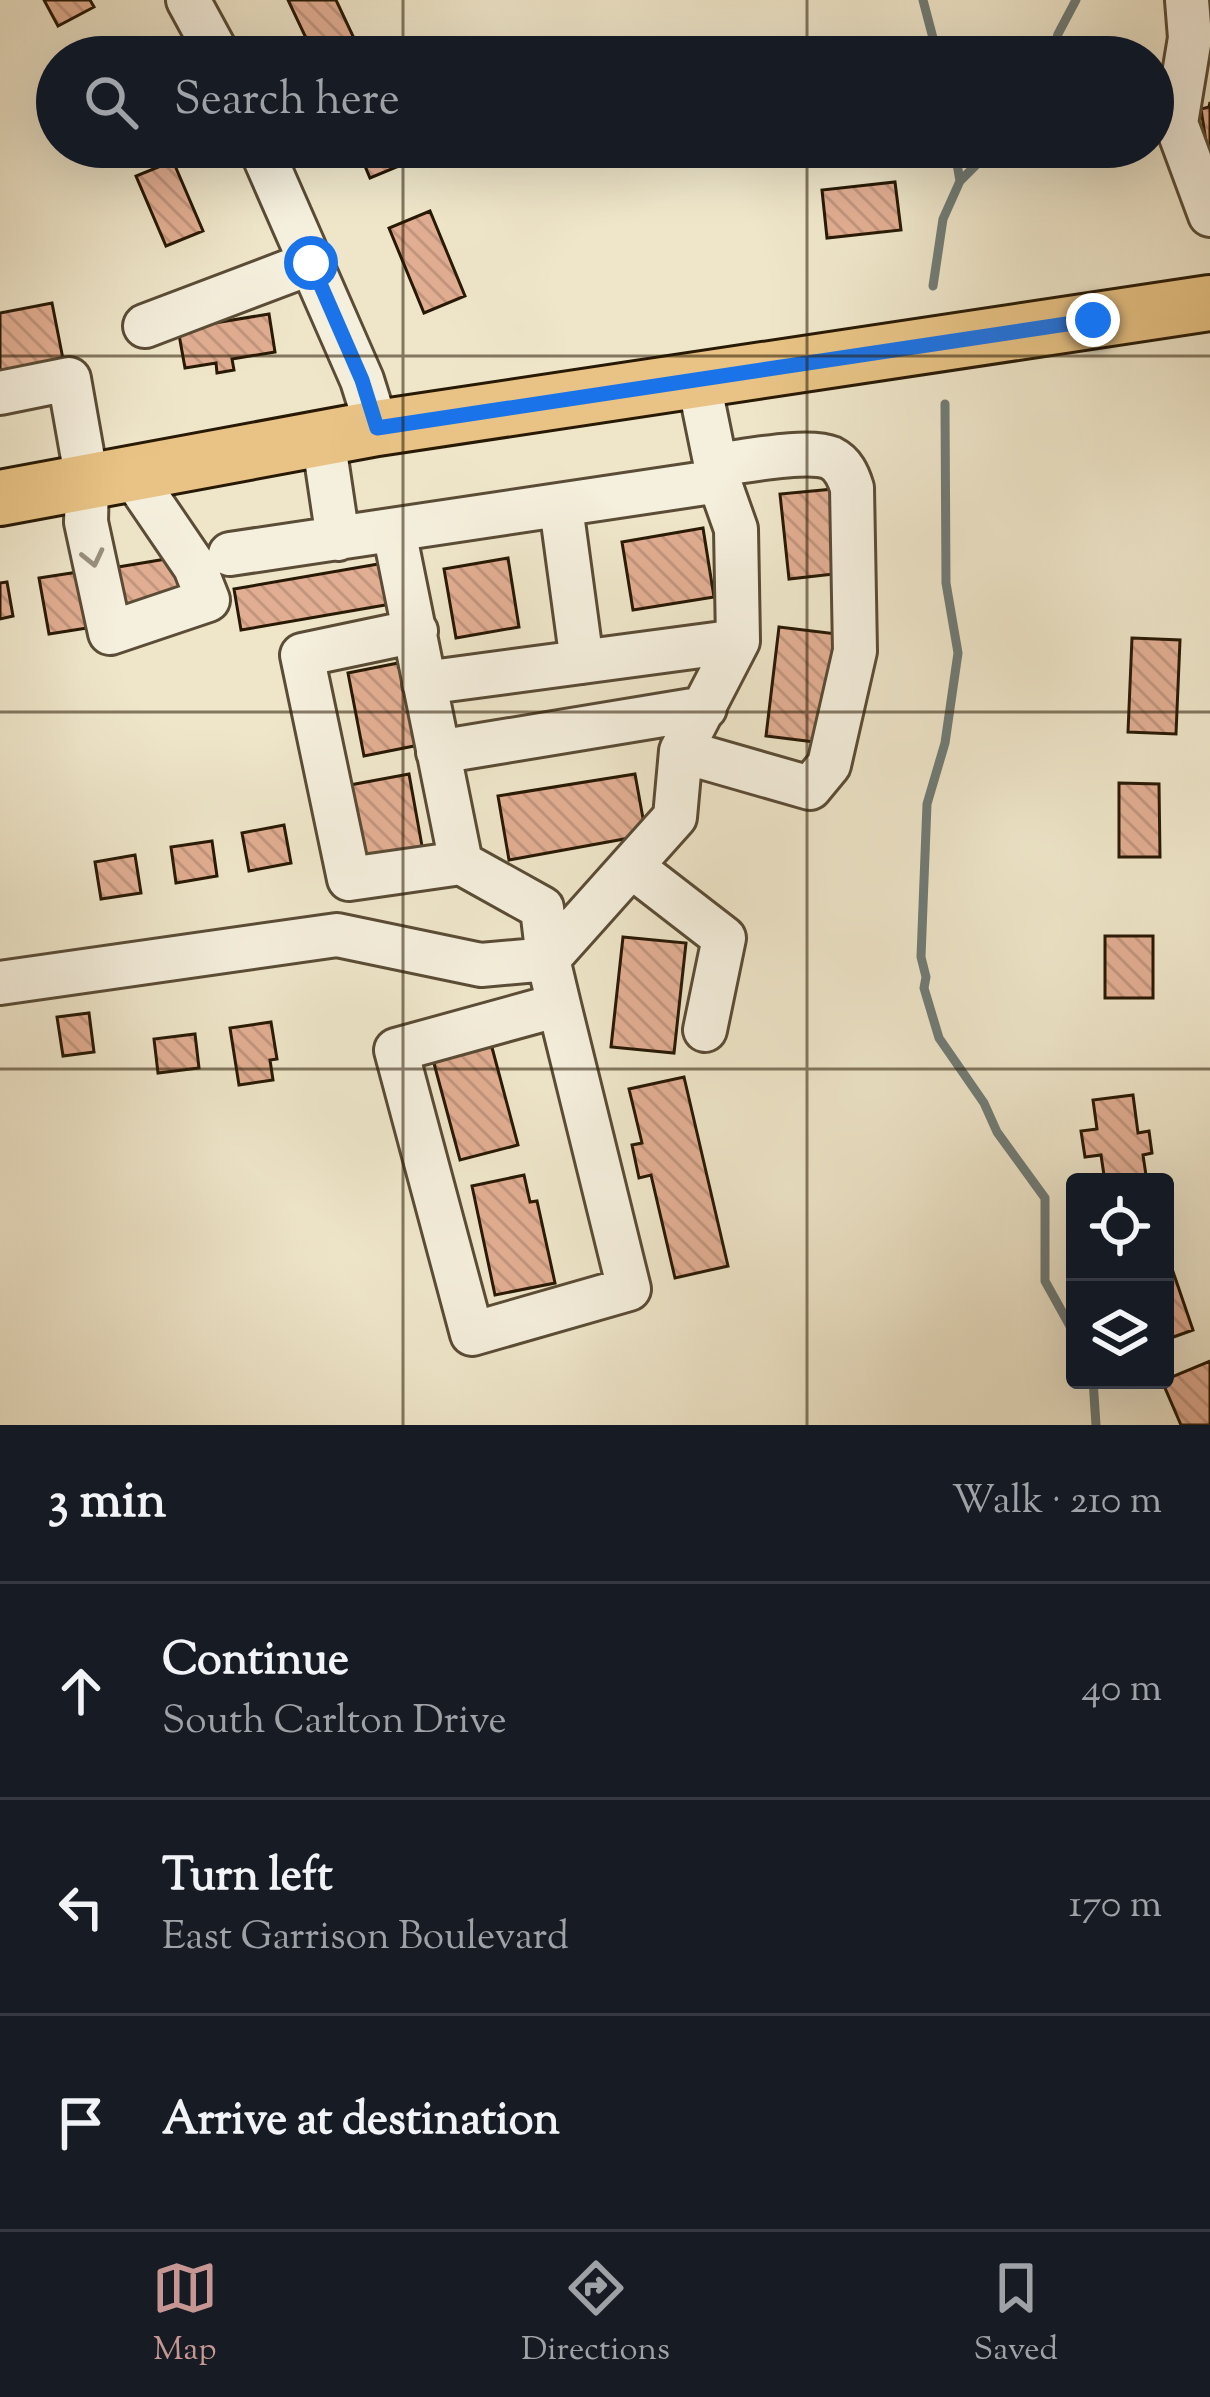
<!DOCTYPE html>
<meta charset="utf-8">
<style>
body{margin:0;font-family:"Sorts Mill Goudy",serif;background:#20242c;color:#f1f3f6}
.controls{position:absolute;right:36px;bottom:36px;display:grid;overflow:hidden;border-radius:12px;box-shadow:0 12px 48px #0002}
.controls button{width:108px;height:108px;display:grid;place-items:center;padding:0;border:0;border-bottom:3px solid #363941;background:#171b24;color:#f1f3f6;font:60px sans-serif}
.stop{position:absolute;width:36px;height:36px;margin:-27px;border:9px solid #1a73e8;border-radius:50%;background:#fff}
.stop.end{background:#1a73e8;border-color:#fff;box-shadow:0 3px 12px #0008}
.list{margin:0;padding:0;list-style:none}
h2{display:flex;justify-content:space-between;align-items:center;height:156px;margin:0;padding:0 48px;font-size:51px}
h2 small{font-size:39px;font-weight:400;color:#9ea1a6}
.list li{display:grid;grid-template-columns:78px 1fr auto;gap:36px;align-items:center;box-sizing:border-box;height:216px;padding:0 48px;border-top:3px solid #363941}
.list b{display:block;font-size:45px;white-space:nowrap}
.list p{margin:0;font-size:39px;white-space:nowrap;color:#9ea1a6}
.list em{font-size:39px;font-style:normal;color:#9ea1a6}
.icon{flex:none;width:66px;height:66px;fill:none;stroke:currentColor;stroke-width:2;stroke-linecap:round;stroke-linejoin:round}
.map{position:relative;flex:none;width:1210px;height:1425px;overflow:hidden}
.search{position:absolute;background:#171b24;box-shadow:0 12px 48px #0002;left:36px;right:36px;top:36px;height:132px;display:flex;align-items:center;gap:30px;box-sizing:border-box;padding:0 42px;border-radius:66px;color:#9ea1a6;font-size:45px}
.sheet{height:804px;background:#171b24}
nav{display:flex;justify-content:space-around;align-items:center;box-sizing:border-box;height:168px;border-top:3px solid #363941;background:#171b24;font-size:33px;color:#9ea1a6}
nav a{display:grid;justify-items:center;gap:6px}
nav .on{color:#c59692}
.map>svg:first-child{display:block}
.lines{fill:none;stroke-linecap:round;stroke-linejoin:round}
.stream{stroke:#707b76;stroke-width:9}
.building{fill:url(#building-back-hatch);stroke:#281905;stroke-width:3}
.minor-casing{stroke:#5a4c36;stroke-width:48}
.major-casing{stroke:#281905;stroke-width:60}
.minor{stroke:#f5efdd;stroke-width:42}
.major{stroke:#e8c385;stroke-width:54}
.oneway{stroke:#998f7c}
.route{stroke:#1a73e8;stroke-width:15}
.grid{fill:none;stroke:#281905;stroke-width:3;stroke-opacity:0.55}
</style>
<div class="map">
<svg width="1210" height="1425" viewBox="0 0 1210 1425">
<defs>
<pattern id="building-back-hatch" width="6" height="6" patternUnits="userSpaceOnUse" patternTransform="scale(3)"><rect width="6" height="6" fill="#e2ae93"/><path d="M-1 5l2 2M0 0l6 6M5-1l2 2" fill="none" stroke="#c2957d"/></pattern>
</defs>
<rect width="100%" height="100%" fill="#efe6ca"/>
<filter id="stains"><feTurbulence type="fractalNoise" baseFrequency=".00167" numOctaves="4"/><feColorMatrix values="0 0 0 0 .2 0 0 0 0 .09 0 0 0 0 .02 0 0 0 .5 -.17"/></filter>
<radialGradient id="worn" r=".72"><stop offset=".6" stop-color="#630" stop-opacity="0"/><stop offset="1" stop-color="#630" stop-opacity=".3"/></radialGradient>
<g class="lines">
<path class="stream" d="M 923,0 L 938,57
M 1052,57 L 1058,34 L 1076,0
M 954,147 L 960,181
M 933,286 L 943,219 L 960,181 L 994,147
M 945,404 L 946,583 L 958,653 L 945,743 L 927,804 L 921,957 L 926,977 L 924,988 L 939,1038 L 984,1103 L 997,1132 L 1045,1198 L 1045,1281 L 1075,1335
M 1093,1380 L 1096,1425"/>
</g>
<path class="building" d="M 44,0 L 90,0 L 94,7 L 58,26 Z
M 288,0 L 336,0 L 360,51 L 348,57 L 315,57 Z
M 1210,102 L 1210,168 L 1201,109 L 1209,107 Z
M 357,147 L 405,147 L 411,161 L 370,178 Z
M 173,161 L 203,231 L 166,246 L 136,176 Z
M 895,182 L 901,230 L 827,238 L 822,190 Z
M 430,211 L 465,296 L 424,313 L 389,228 Z
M 52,303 L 63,359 L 0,371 L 0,313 Z
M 269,314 L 275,352 L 232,359 L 234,370 L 217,373 L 216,363 L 185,368 L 178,329 Z
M 834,489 L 843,573 L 789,579 L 780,494 Z
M 703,528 L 714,597 L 633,610 L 622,542 Z
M 184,556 L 191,594 L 119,606 L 112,568 Z
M 508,558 L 519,627 L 456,638 L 444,569 Z
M 384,563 L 391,604 L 241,630 L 234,589 Z
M 78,572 L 87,628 L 49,634 L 39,578 Z
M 7,582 L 13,616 L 0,619 L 0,583 Z
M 779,627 L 837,634 L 823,743 L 766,736 Z
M 1132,638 L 1180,640 L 1176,734 L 1128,732 Z
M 398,663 L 419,745 L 364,756 L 348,673 Z
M 409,774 L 424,857 L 365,867 L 350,785 Z
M 635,774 L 646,835 L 509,860 L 498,796 Z
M 1119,783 L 1159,784 L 1160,857 L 1119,857 Z
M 284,825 L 291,863 L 249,871 L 242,833 Z
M 212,841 L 217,876 L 176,883 L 171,847 Z
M 135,855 L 141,893 L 101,899 L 95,862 Z
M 1105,936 L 1153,936 L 1153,998 L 1105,998 Z
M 623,937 L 686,943 L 674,1053 L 611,1047 Z
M 89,1013 L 94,1052 L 63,1056 L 57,1017 Z
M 271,1022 L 277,1059 L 270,1060 L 273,1080 L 239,1085 L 230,1028 Z
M 195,1034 L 199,1068 L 158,1073 L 154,1039 Z
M 490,1040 L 518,1145 L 460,1160 L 432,1056 Z
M 684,1077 L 728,1266 L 675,1278 L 651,1175 L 639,1178 L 632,1145 L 642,1143 L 629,1089 Z
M 1133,1095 L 1138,1133 L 1149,1131 L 1152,1153 L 1143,1155 L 1147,1182 L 1105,1182 L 1101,1155 L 1085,1157 L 1081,1131 L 1097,1129 L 1093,1100 Z
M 524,1175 L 530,1202 L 537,1201 L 555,1283 L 495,1295 L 472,1186 Z
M 1168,1257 L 1193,1330 L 1165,1340 L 1165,1258 Z
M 1210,1361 L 1210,1425 L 1181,1425 L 1162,1381 Z"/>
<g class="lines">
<defs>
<path id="minor" d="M 188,0 L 219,57
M 1187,0 L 1190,38 L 1176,123 L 1210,215
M 260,147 L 362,380 L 377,428
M 145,326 L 311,263
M 0,393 L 69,379 L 87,481 L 86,522 L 110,633 L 208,600 L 195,567 L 131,473
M 323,438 L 338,539
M 719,481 L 736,529 L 738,641
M 561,507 L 582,662
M 394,531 L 461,863 L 349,879 L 302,655 L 416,631
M 230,554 L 719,481 L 698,378
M 681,751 L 810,788 L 829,765 L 855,651 L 852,488 C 848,475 843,464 831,458 C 807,448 743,462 715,465
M 438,752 L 705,708
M 461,863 L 542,908 L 548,959 L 559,1005 L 629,1289 L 472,1334 L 396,1050 L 559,1005
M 631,866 L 724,938 L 705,1030
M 0,983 L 337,935 L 481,965 L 548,959 L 675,817 L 681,751 L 738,641 L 424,683"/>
<path id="major" d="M 0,498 L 377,428 L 1210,303"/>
</defs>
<use href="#minor" class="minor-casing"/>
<use href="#major" class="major-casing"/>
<use href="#minor" class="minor"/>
<use href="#major" class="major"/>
</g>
<defs><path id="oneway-chevron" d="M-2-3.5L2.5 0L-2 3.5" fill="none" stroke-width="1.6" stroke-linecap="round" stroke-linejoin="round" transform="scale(3)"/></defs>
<use class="oneway" href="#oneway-chevron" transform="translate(93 558) rotate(77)"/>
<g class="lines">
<path class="route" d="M 311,263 L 362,380 L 377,428 L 1093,320"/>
</g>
<path class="grid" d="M 403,0 L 403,57M 807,0 L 807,57M 403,147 L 403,1425M 807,147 L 807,1425M 0,356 L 1210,356M 0,712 L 1210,712M 0,1069 L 1210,1069"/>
<rect width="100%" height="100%" filter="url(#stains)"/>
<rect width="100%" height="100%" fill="url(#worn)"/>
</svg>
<div class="controls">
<button><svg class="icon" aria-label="locate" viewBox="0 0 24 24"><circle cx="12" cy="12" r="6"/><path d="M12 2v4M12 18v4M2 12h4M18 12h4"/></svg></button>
<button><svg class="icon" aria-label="layers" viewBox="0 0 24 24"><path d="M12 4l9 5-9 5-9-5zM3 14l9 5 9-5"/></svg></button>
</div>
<div class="stop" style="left:311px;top:263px"></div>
<div class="stop end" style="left:1093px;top:320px"></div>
<div class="search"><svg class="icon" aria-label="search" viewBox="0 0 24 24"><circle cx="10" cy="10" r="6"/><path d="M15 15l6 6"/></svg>Search here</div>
</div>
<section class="sheet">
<h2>3 min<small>Walk · 210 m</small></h2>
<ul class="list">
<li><svg class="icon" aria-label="ahead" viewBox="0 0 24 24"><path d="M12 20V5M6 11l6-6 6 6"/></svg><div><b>Continue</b><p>South Carlton Drive</p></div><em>40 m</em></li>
<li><svg class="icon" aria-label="left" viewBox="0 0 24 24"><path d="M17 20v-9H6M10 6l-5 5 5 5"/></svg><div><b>Turn left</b><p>East Garrison Boulevard</p></div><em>170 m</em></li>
<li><svg class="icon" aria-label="arrive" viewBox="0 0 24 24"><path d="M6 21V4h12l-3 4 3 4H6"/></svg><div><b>Arrive at destination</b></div></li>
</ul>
</section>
<nav>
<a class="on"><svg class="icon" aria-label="map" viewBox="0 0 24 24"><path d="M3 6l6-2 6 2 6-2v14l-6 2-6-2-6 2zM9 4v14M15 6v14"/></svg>Map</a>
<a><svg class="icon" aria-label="directions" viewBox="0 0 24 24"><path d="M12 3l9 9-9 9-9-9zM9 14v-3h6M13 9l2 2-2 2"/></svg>Directions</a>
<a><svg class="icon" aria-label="saved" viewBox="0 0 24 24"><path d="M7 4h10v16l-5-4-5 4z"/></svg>Saved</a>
</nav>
